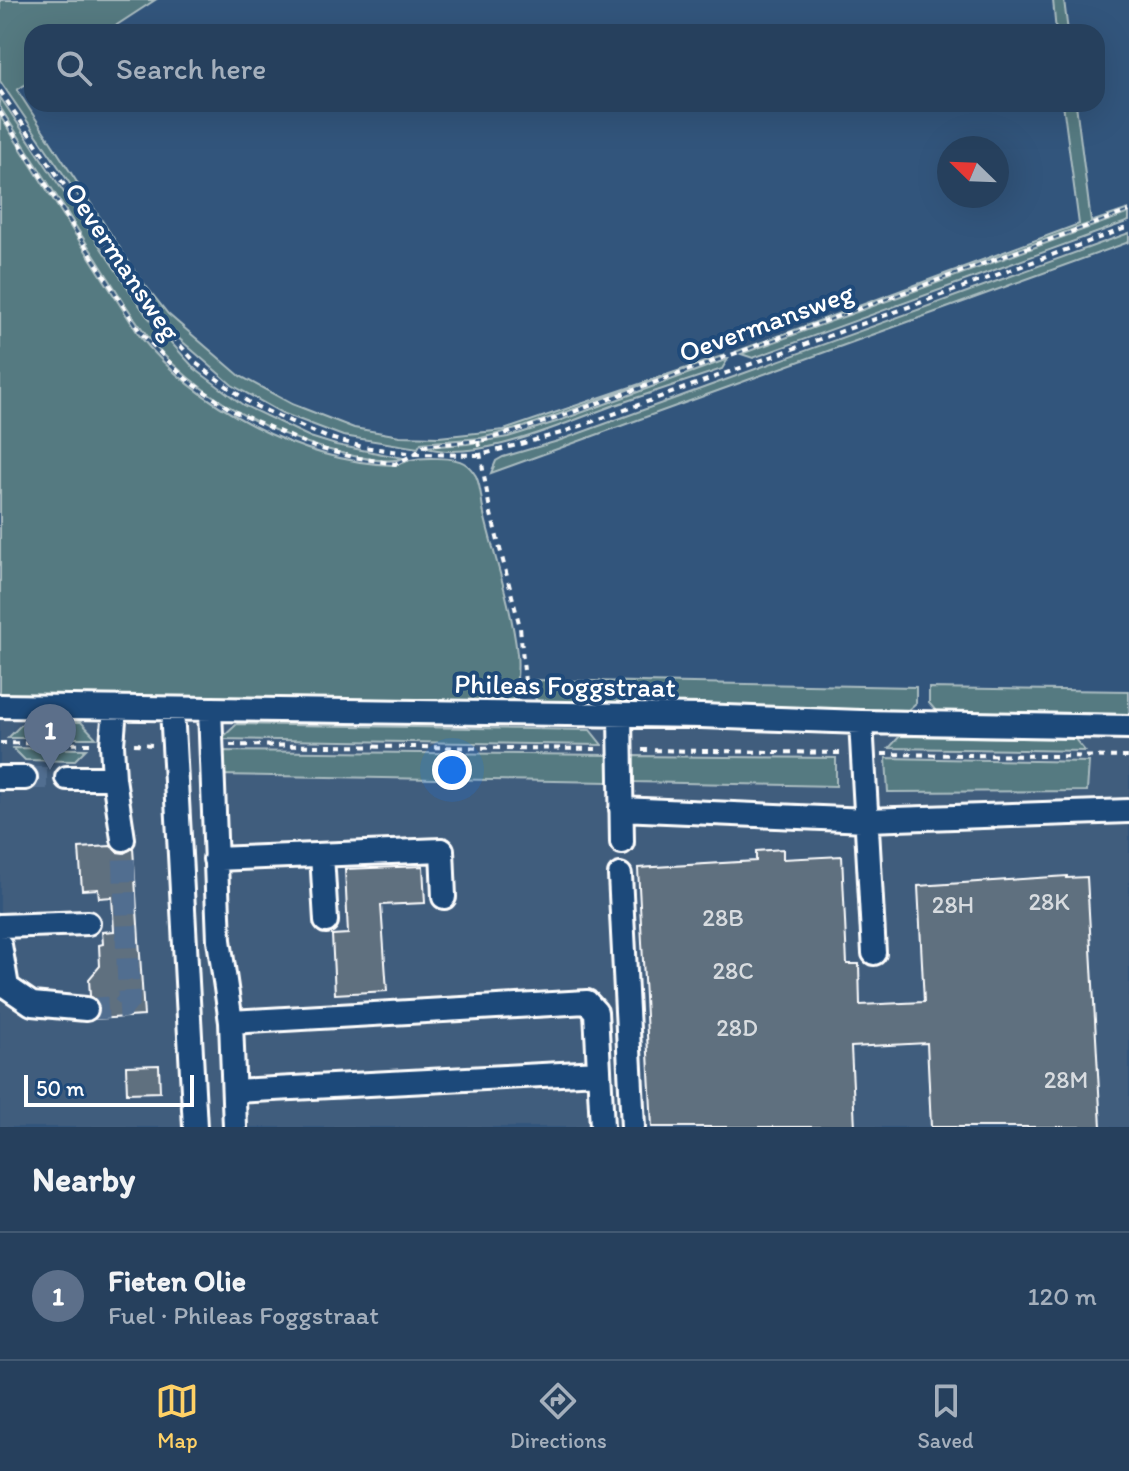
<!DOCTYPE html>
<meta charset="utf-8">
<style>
body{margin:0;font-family:Itim,sans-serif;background:#2e4763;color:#f1f3f6}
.compass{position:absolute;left:937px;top:136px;width:72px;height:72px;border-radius:50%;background:#26405d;box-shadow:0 8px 32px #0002;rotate:293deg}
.scale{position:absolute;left:24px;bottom:20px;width:170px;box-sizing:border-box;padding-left:8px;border:4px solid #fff;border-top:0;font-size:22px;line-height:28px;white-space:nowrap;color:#fff;-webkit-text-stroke:6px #1f4a7a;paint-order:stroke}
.you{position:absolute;left:452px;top:770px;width:28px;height:28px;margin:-20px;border:6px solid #fff;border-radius:50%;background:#1a73e8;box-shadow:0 0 0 12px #1a73e833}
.badge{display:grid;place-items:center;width:52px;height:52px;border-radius:50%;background:#ffd166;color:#fff;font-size:26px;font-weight:700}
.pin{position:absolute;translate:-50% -66px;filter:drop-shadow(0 2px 4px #0008)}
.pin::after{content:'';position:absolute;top:42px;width:28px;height:24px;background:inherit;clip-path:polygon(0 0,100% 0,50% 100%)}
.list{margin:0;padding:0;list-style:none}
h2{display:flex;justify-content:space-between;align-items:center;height:104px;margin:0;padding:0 32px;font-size:34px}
h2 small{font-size:26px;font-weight:400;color:#a4afbc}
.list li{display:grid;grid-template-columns:52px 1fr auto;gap:24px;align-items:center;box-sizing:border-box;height:128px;padding:0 32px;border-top:2px solid #425972}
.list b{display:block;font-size:30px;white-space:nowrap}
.list p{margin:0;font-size:26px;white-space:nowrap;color:#a4afbc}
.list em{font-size:26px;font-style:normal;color:#a4afbc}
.icon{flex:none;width:44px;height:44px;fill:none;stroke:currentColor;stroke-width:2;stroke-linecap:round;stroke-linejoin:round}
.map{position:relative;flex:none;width:1129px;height:1127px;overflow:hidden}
.search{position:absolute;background:#26405d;box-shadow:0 8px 32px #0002;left:24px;right:24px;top:24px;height:88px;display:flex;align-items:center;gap:20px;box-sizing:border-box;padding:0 28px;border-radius:24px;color:#a4afbc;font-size:30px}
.sheet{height:232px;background:#26405d}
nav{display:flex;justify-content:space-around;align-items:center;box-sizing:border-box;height:112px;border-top:2px solid #425972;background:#26405d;font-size:22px;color:#a4afbc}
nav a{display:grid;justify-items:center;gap:4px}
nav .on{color:#ffd166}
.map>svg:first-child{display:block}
.built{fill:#405d7d}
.green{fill:#547a81;stroke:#aabcc0;stroke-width:2}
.building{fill:#5f6f7f;stroke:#fff;stroke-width:2}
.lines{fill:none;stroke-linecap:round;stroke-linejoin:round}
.minor-tunnel{stroke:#516e90;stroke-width:22;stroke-dasharray:22 11;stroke-linecap:butt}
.minor-casing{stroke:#fff;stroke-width:28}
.path{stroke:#fff;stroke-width:4;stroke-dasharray:6 6;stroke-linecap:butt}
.minor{stroke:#1f4a7a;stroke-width:22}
.labels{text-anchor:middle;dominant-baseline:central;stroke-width:8;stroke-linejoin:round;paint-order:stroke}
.number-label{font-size:24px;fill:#d7dbdf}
.street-label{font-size:28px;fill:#fff;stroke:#1f4a7a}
</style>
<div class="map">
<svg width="1129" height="1127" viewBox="0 0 1129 1127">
<rect width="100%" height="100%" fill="#32557c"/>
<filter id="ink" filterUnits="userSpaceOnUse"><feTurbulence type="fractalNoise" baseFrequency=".0125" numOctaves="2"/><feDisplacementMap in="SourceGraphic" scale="16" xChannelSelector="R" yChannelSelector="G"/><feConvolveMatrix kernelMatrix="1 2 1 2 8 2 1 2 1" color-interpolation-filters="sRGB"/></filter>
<g filter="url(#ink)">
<path class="built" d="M 0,711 L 1129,734 L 1129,1127 L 0,1127 Z"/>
<path class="green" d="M 0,0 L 155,0 L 106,32 L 32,32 L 32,80 L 17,90 L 138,276 L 168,314 L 240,376 L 292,404 L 354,428 L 400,436 L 439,437 L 504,430 L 725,355 L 524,427 L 481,438 L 421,443 L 418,448 L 343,436 L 282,413 L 232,385 L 176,336 L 141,288 L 0,81 Z
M 1053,0 L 1064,0 L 1068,32 L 1056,32 Z
M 0,97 L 146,315 L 195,369 L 243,405 L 310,437 L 336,445 L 403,458 C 387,466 344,454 326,449 C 271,433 215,404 173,364 C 143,336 123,301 101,266 C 67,213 34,160 0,107 Z
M 1063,104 L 1076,104 L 1091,222 L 1129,209 L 735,352 L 1079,224 Z
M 0,116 L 139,335 C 196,406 301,462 393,465 C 400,465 404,462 410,460 C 421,457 455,457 464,463 C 469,466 473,471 476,476 C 482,489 481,504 485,518 C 496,563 512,607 517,654 C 519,669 516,682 516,696 L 508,703 L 0,694 Z
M 1129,213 L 1129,221 L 753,358 L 741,354 Z
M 1129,233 L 1129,242 L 491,473 L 496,461 L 503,457 L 558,441 Z
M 728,359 L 722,369 C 686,381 651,393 615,405 C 564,423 477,464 424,447 L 467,444 L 508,437 L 556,422 Z
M 534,680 L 916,687 L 916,703 L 908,710 L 540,704 L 533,696 Z
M 929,688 L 1129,691 L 1129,714 L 936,711 L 929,703 Z
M 25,721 L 81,722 L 96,738 L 8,738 Z
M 237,724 L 590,730 L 602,745 L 221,739 Z
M 900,736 L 1075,739 L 1085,751 L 889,748 Z
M 13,748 L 86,749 L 74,761 L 25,760 Z
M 218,751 L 609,755 L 609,782 L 218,775 Z
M 632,756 L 836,758 L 836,786 L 633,782 Z
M 886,758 L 1089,762 L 1087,791 L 888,792 Z"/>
<path class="building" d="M 111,846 L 117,852 L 124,853 L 133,848 L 144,1016 L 95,1019 L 100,1010 L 98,1002 L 90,996 L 89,979 L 100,966 L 99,945 L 103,944 L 102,932 L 114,931 L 112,897 L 99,898 L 98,889 L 82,890 L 79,848 Z
M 783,849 L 783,859 L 842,856 L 847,964 L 859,964 L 860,1005 L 924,1002 L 918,886 L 1067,876 L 1067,878 L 1087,877 L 1101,1127 L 931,1127 L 927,1043 L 851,1047 L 855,1127 L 652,1127 L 638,868 L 756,861 L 756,851 Z
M 423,866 L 425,903 L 381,905 L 387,991 L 335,994 L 332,935 L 348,934 L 345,869 Z
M 159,1065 L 160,1092 L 127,1093 L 126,1066 Z"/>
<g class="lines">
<path class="minor-tunnel" d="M 25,778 L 67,778
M 86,1009 L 123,1007 L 129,1000 L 123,839"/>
<defs>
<path id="minor" d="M 0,706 L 701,716 L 861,722 L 1129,727
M 172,709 L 195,1127
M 210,710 L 219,940 L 231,1022 L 235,1127
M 620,716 L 622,842
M 861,722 L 874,953
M 0,778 L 25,778
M 67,778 L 114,778 L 112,744 L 115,708
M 114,778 L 123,839
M 621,809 L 867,820 L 1129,811
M 322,855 L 326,921
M 215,859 L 442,850 L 444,897
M 620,875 L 633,1127
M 0,926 L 88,923
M 0,945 L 7,987 L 32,1004 L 86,1009
M 231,1022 L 587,1002 L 596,1012 L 602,1127
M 234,1091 L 599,1072"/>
</defs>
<use href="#minor" class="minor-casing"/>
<path class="path" d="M 0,91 L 152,314 L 197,364 L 251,404 L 326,437 L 363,447 L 415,454 L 480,455 L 561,433 L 1129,227
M 0,112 L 140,332 L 186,379 L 233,411 L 314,447 L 353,457 L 395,464 L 415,454 L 423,446 L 485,440 L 551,420 L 1129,211
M 478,441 L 490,510 L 520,627 L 526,693
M 0,743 L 90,744
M 134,744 L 154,745
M 230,745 L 598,749
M 642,750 L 842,753
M 882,754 L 1129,757"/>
<use href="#minor" class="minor"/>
</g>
</g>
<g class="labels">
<g class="number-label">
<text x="1049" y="901">28K</text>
<text x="953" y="904">28H</text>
<text x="723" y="917">28B</text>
<text x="733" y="970">28C</text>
<text x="737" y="1027">28D</text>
<text x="1066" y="1079">28M</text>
</g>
<g class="street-label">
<text transform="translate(123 261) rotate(56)">Oevermansweg</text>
<text transform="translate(766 322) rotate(-20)">Oevermansweg</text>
<text transform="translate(565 685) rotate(1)">Phileas Foggstraat</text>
</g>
</g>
</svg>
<svg class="compass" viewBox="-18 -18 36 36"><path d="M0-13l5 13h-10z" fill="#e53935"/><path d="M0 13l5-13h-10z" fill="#a4afbc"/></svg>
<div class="scale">50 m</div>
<div class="you"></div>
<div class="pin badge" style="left:50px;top:770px;background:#5c6f8a">1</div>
<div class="search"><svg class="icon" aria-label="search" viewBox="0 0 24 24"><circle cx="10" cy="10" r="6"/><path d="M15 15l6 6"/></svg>Search here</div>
</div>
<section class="sheet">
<h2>Nearby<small></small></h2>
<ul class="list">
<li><span class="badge" style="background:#5c6f8a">1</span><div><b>Fieten Olie</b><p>Fuel · Phileas Foggstraat</p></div><em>120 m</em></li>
</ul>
</section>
<nav>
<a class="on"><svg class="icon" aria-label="map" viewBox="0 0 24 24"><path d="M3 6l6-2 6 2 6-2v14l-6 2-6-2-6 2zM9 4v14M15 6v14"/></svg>Map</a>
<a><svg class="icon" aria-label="directions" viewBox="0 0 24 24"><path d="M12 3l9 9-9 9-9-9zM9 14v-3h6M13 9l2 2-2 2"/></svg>Directions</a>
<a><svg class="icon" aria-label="saved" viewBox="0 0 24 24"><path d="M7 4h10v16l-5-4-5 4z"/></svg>Saved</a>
</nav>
